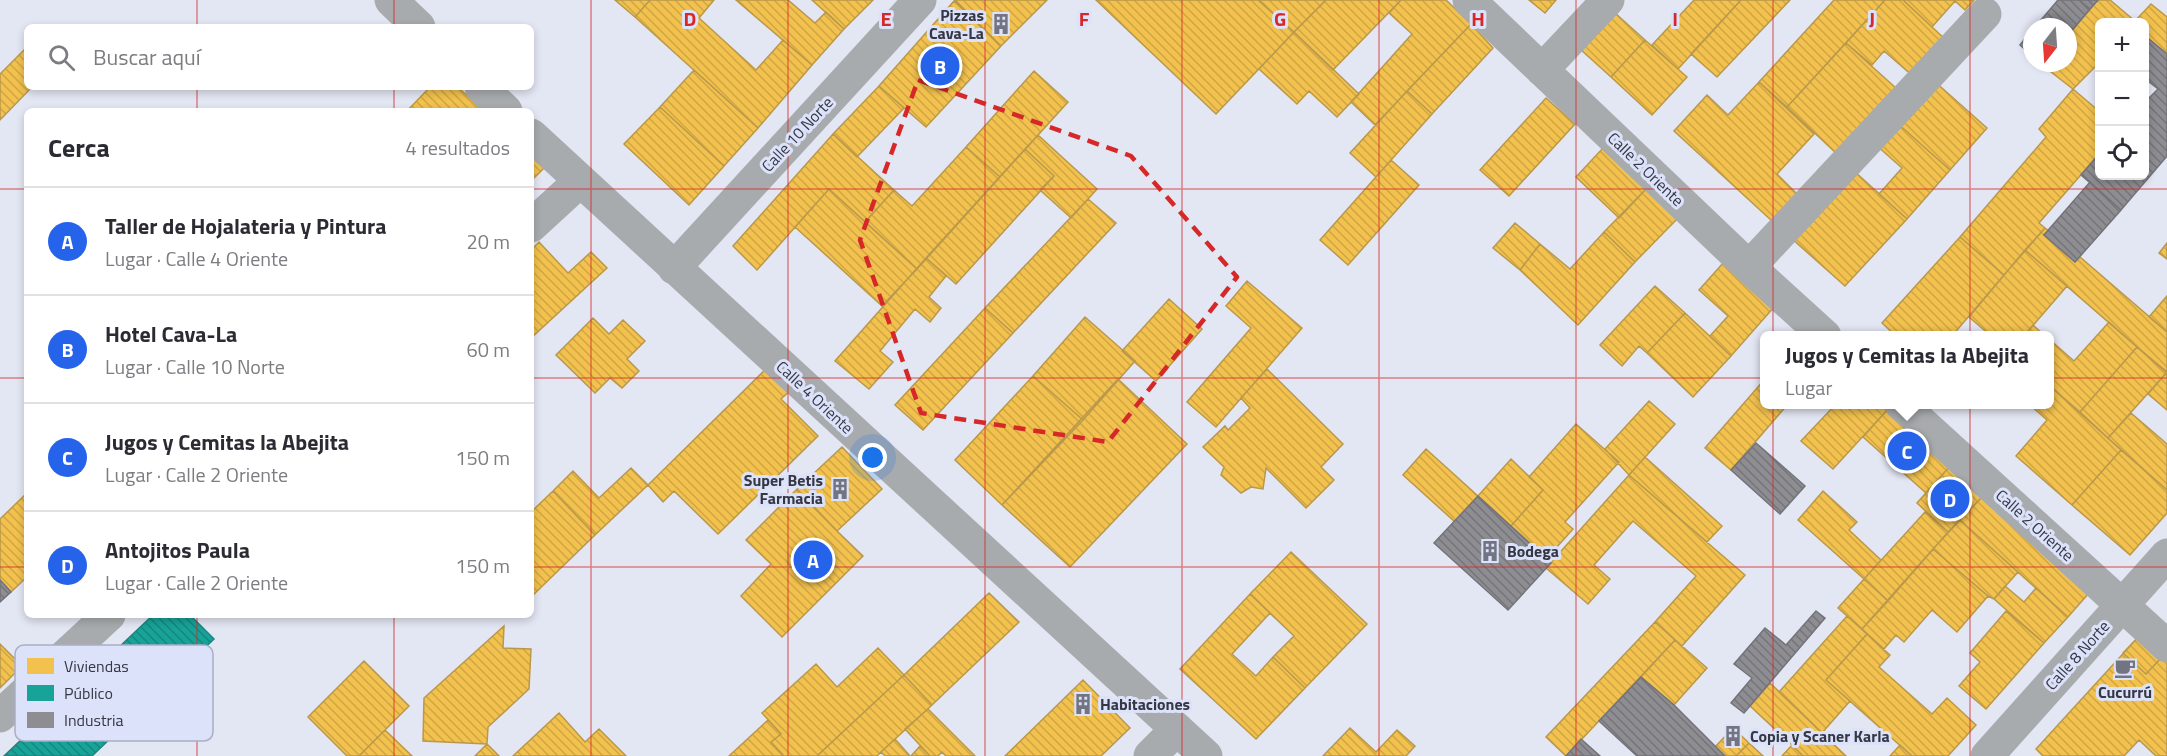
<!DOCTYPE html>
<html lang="es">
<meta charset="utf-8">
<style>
body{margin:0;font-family:"Titillium Web",sans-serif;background:#f7f7f7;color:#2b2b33}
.controls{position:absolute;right:18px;top:18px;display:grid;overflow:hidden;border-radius:9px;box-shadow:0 3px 9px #0003}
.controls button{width:54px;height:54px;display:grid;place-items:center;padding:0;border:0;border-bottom:2px solid #e1e1e2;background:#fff;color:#2b2b33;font:30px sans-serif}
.compass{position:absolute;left:2023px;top:18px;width:54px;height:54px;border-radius:50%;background:#fff;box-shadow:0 3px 9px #0003;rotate:197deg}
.you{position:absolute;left:873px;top:458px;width:21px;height:21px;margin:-15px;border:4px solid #fff;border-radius:50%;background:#1a73e8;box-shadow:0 0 0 9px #1a73e833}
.badge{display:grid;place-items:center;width:39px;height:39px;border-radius:50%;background:#2563eb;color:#fff;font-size:20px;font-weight:700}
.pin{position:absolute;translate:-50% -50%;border:3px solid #fff;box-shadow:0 2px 6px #0006}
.popup{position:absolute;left:1760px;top:331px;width:294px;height:78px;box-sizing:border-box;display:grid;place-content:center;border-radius:9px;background:#fff;filter:drop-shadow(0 2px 4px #0005);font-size:20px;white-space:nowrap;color:#7c7c81}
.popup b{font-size:22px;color:#2b2b33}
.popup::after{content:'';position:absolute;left:50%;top:100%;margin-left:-12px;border:12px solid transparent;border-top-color:#fff}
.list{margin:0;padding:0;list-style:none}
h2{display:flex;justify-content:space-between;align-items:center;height:78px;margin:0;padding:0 24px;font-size:26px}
h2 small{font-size:20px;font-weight:400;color:#7c7c81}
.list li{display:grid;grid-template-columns:39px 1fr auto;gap:18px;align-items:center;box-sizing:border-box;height:108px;padding:0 24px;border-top:2px solid #e1e1e2}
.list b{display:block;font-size:22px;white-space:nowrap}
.list p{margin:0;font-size:20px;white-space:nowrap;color:#7c7c81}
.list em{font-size:20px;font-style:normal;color:#7c7c81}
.icon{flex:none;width:33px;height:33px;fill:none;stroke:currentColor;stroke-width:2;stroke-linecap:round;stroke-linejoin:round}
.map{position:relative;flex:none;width:2167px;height:756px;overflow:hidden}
.search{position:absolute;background:#fff;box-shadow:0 3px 9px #0003;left:24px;top:24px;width:510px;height:66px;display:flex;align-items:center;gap:15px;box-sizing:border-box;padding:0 21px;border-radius:9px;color:#7c7c81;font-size:22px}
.panel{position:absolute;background:#fff;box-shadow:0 3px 9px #0003;left:24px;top:108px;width:510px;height:510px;border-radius:9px}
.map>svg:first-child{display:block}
.homes{fill:url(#homes-back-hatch);stroke:#b9984b;stroke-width:1.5}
.public{fill:url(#public-back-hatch);stroke:#20837e;stroke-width:1.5}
.industry{fill:url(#industry-back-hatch);stroke:#73737a;stroke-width:1.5}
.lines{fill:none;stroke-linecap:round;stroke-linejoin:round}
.minor{stroke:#a8abad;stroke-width:33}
.marked{fill:none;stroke:#d62828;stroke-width:4.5;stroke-dasharray:12 8;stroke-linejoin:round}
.grid{fill:none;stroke:#d62828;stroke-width:1.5;stroke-opacity:0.55}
.labels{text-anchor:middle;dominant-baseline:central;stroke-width:6;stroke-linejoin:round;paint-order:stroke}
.poi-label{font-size:16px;font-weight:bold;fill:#353743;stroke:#dce2fa;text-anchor:start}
.street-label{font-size:16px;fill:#353743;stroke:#dce2fa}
.key{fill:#dce2fa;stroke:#aaafc3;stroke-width:1.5}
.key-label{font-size:16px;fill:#353743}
.grid-label{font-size:20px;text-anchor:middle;font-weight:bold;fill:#d62828;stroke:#dce2fa;stroke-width:6;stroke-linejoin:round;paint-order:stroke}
</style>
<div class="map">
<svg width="2167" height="756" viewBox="0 0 2167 756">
<defs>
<pattern id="homes-back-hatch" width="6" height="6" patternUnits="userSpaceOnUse" patternTransform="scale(1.5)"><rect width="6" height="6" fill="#f2c14e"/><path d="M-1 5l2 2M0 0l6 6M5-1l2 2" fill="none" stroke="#d0a645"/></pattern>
<pattern id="public-back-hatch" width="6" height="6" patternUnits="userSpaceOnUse" patternTransform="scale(1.5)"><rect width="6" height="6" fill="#17a398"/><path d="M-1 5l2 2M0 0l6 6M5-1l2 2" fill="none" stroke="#16867e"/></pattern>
<pattern id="industry-back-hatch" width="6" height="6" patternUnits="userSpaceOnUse" patternTransform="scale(1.5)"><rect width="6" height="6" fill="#8d8d92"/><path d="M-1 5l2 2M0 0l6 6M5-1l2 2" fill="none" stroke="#747479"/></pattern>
</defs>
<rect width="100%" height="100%" fill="#e3e6f3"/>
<path class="homes" d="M 615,0 L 650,0 L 635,17 Z
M 650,0 L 714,0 L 699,18 L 756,70 L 783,40 L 812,65 L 758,128 L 635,17 Z
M 736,0 L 788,0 L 815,23 L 826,12 L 844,29 L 812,65 Z
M 812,0 L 873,0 L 844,29 Z
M 955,0 L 1047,0 L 1001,46 Z
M 1096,0 L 1258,0 L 1294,32 L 1216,114 Z
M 1258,0 L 1326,0 L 1294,32 Z
M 1326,0 L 1401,0 L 1333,70 L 1294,32 Z
M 1401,0 L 1446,0 L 1471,24 L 1375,125 L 1351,102 L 1412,34 L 1389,13 Z
M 1529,0 L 1556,0 L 1545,13 Z
M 1694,0 L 1741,0 L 1678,69 L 1652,45 Z
M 1741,0 L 1790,0 L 1717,77 L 1691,54 Z
M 1834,0 L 1885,0 L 1787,107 L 1759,82 Z
M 1885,0 L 1903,0 L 1946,40 L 1914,77 L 1884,51 L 1872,65 L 1846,43 Z
M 1903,0 L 1974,0 L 1965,10 L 1955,1 L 1932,27 Z
M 2098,0 L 2110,0 L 2135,21 L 2100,22 L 2100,62 L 2073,89 L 2042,65 L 2044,63 L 2068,63 L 2068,35 Z
M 954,1 L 1001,46 L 926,127 L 879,86 Z
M 2151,4 L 2167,17 L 2167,54 L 2144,35 L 2144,22 L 2134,22 Z
M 1614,12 L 1645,40 L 1611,77 L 1580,49 Z
M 1471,24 L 1493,48 L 1432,114 L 1407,91 Z
M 1294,32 L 1359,94 L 1337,117 L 1309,91 L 1297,104 L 1259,69 Z
M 1645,40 L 1687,77 L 1652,115 L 1611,77 Z
M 1846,43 L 1897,89 L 1838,155 L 1787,107 Z
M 27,47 L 27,87 L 32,87 L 0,120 L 0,74 Z
M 694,70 L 758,128 L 724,166 L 660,107 Z
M 1034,71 L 1068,102 L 1000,177 L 966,147 Z
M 1933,80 L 1987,128 L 1950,170 L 1896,122 Z
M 1759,82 L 1814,134 L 1777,174 L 1797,194 L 1772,221 L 1674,131 L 1707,95 L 1728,115 Z
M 879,86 L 904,108 L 857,157 L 833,134 Z
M 430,87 L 458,87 L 483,111 L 407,111 Z
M 2073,89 L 2100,112 L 2100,153 L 2039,223 L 2045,228 L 2004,275 L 1960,237 L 2046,137 L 2039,129 Z
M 1407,91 L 1432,114 L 1376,177 L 1350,153 Z
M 1546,98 L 1575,124 L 1509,196 L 1480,170 Z
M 660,107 L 724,166 L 689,205 L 624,144 Z
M 1896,122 L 1950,170 L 1907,219 L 1879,194 L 1902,168 L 1876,145 Z
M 833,134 L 894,190 L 865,222 L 829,189 L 757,270 L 733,246 Z
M 1038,135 L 1097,189 L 1071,218 L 1040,190 L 1054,176 L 1025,149 Z
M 966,147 L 1000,177 L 917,269 L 865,222 L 894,190 L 912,206 Z
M 1603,148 L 1646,189 L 1619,218 L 1576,177 Z
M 1025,149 L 1054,176 L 956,284 L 926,258 Z
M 531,155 L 545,167 L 531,181 Z
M 1391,160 L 1419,185 L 1348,265 L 1320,240 Z
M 1853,170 L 1907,219 L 1845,286 L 1791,238 Z
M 829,189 L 917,269 L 882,306 L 795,227 Z
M 1646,189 L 1677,219 L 1635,262 L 1604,232 Z
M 1088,199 L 1116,223 L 1013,333 L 985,308 Z
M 1515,223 L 1540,244 L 1520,270 L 1493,248 Z
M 2045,228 L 2049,231 L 2044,235 L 2075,262 L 2080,257 L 2167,332 L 2167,373 L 2025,250 Z
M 1604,232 L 1635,262 L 1578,325 L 1520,270 L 1540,244 L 1570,269 Z
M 1960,237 L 2004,275 L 1952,336 L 1896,336 L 1882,323 Z
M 539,242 L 568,273 L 591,252 L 607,268 L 531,338 L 531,250 Z
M 2167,243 L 2167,259 L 2159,253 Z
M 2025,250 L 2067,286 L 2024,336 L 1991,336 L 1969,317 Z
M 926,258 L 946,276 L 929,297 L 941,308 L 930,322 L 915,309 L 880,351 L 893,362 L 869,389 L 835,361 Z
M 1724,262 L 1774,307 L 1731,356 L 1710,336 L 1728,316 L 1699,290 Z
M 1247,281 L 1302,328 L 1216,427 L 1187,402 L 1251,328 L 1226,306 Z
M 1655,286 L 1685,313 L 1647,353 L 1639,346 L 1622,366 L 1600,345 Z
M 2167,296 L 2167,332 L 2149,317 Z
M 1169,299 L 1202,329 L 1156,381 L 1122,351 Z
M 985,308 L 1013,333 L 923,430 L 895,405 Z
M 1685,313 L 1731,356 L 1693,397 L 1647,353 Z
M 1085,317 L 1135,361 L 1083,420 L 1033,376 Z
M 593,318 L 609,334 L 623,320 L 645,341 L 627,359 L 639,371 L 622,388 L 610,378 L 595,393 L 556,355 Z
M 2109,322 L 2137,347 L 2080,412 L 2050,386 L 2050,340 L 2074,361 Z
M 2033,325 L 2045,336 L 2024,336 Z
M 2137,347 L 2167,372 L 2108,438 L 2080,412 Z
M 771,364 L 794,387 L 781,399 L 818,436 L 718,534 L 674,491 L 663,502 L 648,485 Z
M 1267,369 L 1343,444 L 1321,467 L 1334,480 L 1306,508 L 1266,468 L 1263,489 L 1251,487 L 1241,493 L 1221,475 L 1224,467 L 1203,447 L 1225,426 L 1228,430 L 1250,408 L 1241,398 Z
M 2167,372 L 2167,410 L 2148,394 Z
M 1033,376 L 1083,420 L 1002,505 L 955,460 Z
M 1118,379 L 1187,444 L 1070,567 L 1002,505 Z
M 1764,380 L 1764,404 L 1788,404 L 1731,470 L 1705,448 Z
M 2050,386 L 2121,450 L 2072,505 L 2016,456 L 2047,420 L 2029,404 L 2050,404 Z
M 1649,401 L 1675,424 L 1629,475 L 1605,449 Z
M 1836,404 L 1886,404 L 1889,408 L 1833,469 L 1801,441 Z
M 1889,408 L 1951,465 L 1926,493 L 1863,437 Z
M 2131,413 L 2167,444 L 2167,490 L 2108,438 Z
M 1576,424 L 1619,462 L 1565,522 L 1573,529 L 1547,558 L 1511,526 L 1543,490 L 1529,477 Z
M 842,447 L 882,489 L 837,531 L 797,489 Z
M 1426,449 L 1478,496 L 1455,522 L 1403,475 Z
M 2121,450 L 2167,490 L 2167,513 L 2130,555 L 2072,505 Z
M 1645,457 L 1722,526 L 1707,542 L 1629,475 Z
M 1511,459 L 1543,490 L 1511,526 L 1478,496 Z
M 1951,465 L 1984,495 L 1948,532 L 1917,503 Z
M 631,468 L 648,485 L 595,535 L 553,491 L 573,471 L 599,498 Z
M 1629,475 L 1745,575 L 1682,646 L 1655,622 L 1696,576 L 1633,521 L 1594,565 L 1610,579 L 1588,604 L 1546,568 Z
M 797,489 L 837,531 L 863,556 L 782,637 L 741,596 L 771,564 L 746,540 Z
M 553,491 L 595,535 L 531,597 L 531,512 Z
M 1823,491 L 1857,522 L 1849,530 L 1881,560 L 1864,579 L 1798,520 Z
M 27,493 L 27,577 L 11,592 L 0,580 L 0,519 Z
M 1984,495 L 2089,593 L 2068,617 L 1960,520 Z
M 1925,512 L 1948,532 L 1888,601 L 1864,579 Z
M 1960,520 L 2018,572 L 1994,599 L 1988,596 L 1933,549 Z
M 1933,549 L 1988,596 L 1957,632 L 1932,610 L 1904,642 L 1896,635 L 1884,649 L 1862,629 Z
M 1291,552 L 1367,624 L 1305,688 L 1273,657 L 1294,636 L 1250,594 Z
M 1864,579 L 1888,601 L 1862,629 L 1838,608 Z
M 2005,586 L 2024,602 L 2036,588 L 2068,617 L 2044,643 L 1994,599 Z
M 989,593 L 1019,622 L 932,705 L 904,675 Z
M 1250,594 L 1270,613 L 1232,654 L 1256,676 L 1273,657 L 1305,688 L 1256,739 L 1180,669 Z
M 2006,611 L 2044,643 L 1986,709 L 1959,686 L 1980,662 L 1970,653 Z
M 1847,616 L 1867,634 L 1826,680 L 1850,701 L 1822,733 L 1779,692 Z
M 1655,622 L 1675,640 L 1566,756 L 1546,737 Z
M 504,626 L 503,648 L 531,649 L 529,689 L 488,727 L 487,744 L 423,741 L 424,698 Z
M 1867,634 L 1890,655 L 1879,667 L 1932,714 L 1947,698 L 1976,725 L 1948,756 L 1912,756 L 1826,680 Z
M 2141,634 L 2167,658 L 2167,756 L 2156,756 L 2139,740 L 2124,756 L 2043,756 L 2036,749 Z
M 2141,634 L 2164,655 L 2146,674 L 2123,653 Z
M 1675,640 L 1707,668 L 1674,705 L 1641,677 Z
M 0,644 L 22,666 L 0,688 Z
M 878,648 L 904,675 L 817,756 L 784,756 L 771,742 L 781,734 L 762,713 L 816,664 L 837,687 Z
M 364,661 L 409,706 L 359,756 L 347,756 L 308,717 Z
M 904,675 L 932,705 L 881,752 L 877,756 L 817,756 Z
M 1083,680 L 1130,728 L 1101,756 L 1005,756 Z
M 1770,683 L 1822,733 L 1846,756 L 1803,756 L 1792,745 L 1750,706 Z
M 928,709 L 975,756 L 946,756 L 942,752 L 938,756 L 930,756 L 905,729 Z
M 559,713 L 585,742 L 599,729 L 626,756 L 513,756 Z
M 768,720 L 781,734 L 771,742 L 784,756 L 729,756 Z
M 1350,728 L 1376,752 L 1397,730 L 1415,746 L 1406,756 L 1323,756 Z
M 1733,728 L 1749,743 L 1763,756 L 1725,756 L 1715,747 Z
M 1733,728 L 1749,743 L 1736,756 L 1725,756 L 1715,747 Z
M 385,730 L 412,756 L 359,756 Z
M 895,739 L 910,756 L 885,756 L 881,752 Z
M 487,744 L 499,756 L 475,756 Z
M 1792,745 L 1803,756 L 1782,756 Z
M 1900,745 L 1912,756 L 1890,756 Z
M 920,746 L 930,756 L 911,756 Z"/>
<path class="public" d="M 153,615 L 190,615 L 214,639 L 92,756 L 4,756 Z"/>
<path class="industry" d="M 2058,0 L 2079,0 L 2090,9 L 2068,35 L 2068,27 L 2035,27 Z
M 2079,0 L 2098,0 L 2090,9 Z
M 2032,30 L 2032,56 L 2020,45 Z
M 2144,35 L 2167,54 L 2167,156 L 2121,210 L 2081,175 L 2100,153 L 2100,176 L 2144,176 L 2144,103 L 2158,89 L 2144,78 Z
M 2090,182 L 2121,210 L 2075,262 L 2044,235 Z
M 1756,443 L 1805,486 L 1780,514 L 1731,470 Z
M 1478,496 L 1551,563 L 1508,610 L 1434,543 Z
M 0,580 L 11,592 L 0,602 Z
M 1816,611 L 1825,618 L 1744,713 L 1731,703 L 1752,678 L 1734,664 L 1765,628 L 1786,645 Z
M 1641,677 L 1674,705 L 1725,756 L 1637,756 L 1599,721 Z
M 1581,739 L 1600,756 L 1566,756 Z"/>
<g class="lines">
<path class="minor" d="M 391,0 L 419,27
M 1469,0 L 1749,267 L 1825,336
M 1542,70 L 1608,0
M 481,87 L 506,111
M 531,135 L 1206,756
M 531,226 L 580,181
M 1749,267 L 1985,14
M 674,268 L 920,0
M 1901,404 L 2167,646
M 0,716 L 109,615
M 1150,756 L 1177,729
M 1987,756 L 2167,555"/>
</g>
<path class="marked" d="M 918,80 L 1131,156 L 1237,277 L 1108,442 L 921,413 L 860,240 Z"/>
<path class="grid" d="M 197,0 L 197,27M 394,0 L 394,27M 591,0 L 591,756M 788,0 L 788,756M 985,0 L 985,756M 1182,0 L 1182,756M 1379,0 L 1379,756M 1576,0 L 1576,756M 1773,0 L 1773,756M 1970,0 L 1970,756M 197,87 L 197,111M 394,87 L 394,111M 0,189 L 27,189M 531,189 L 2167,189M 0,378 L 27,378M 531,378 L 2167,378M 0,567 L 27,567M 531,567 L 2167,567M 197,615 L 197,756M 394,615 L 394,756"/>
<defs>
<symbol id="building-bare" viewBox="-9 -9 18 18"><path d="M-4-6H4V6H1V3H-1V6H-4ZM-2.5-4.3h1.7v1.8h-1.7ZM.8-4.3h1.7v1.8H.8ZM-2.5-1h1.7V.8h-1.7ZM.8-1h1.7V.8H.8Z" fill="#727481" stroke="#dce2fa" stroke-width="2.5" paint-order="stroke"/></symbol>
<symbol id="cafe-bare" viewBox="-9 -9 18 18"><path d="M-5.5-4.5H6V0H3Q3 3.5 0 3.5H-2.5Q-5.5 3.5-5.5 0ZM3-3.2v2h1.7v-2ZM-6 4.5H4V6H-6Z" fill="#727481" stroke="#dce2fa" stroke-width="2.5" paint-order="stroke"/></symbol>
</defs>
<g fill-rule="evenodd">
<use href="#building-bare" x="986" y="9" width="30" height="30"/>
<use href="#building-bare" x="825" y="474" width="30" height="30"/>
<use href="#building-bare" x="1475" y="536" width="30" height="30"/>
<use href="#cafe-bare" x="2110" y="653" width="30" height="30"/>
<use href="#building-bare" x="1068" y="689" width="30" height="30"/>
<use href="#building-bare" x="1718" y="721" width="30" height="30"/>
</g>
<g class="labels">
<g class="poi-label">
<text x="984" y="15" text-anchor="end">Pizzas<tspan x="984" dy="18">Cava-La</tspan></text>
<text x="823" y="480" text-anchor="end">Super Betis<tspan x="823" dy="18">Farmacia</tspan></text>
<text x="1507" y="551">Bodega</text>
<text x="2125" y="692" text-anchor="middle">Cucurrú</text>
<text x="1100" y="704">Habitaciones</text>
<text x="1750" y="736">Copia y Scaner Karla</text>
</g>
<g class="street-label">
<text transform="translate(797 134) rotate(-47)">Calle 10 Norte</text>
<text transform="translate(1646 169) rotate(44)">Calle 2 Oriente</text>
<text transform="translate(815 397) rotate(43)">Calle 4 Oriente</text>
<text transform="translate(2035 525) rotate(42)">Calle 2 Oriente</text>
<text transform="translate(2077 655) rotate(-48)">Calle 8 Norte</text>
</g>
</g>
<rect x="15" y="645" width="198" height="96" rx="9" class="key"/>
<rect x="27" y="658" width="27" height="16" fill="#f2c14e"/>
<rect x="27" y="685" width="27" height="16" fill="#17a398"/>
<rect x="27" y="712" width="27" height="16" fill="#8d8d92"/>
<g class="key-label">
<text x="64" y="672">Viviendas</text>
<text x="64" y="699">Público</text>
<text x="64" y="726">Industria</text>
</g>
<g class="grid-label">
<text x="690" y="26">D</text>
<text x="886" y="26">E</text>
<text x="1084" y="26">F</text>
<text x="1280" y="26">G</text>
<text x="1478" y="26">H</text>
<text x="1675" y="26">I</text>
<text x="1872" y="26">J</text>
</g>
</svg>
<div class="controls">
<button>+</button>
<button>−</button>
<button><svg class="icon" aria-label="locate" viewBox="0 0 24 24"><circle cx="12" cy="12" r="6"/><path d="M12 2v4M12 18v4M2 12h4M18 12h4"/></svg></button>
</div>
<svg class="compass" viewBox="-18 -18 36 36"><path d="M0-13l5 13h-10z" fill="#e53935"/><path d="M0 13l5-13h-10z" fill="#7c7c81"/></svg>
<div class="you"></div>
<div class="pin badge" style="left:813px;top:560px">A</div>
<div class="pin badge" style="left:940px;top:66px">B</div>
<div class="pin badge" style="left:1907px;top:451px">C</div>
<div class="popup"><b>Jugos y Cemitas la Abejita</b>Lugar</div>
<div class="pin badge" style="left:1950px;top:499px">D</div>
<div class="search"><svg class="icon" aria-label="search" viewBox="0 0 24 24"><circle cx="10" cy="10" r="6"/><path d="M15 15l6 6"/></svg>Buscar aquí</div>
<section class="panel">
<h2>Cerca<small>4 resultados</small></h2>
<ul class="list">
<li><span class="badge">A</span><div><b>Taller de Hojalateria y Pintura</b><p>Lugar · Calle 4 Oriente</p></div><em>20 m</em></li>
<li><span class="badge">B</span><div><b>Hotel Cava-La</b><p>Lugar · Calle 10 Norte</p></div><em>60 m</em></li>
<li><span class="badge">C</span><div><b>Jugos y Cemitas la Abejita</b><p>Lugar · Calle 2 Oriente</p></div><em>150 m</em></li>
<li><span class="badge">D</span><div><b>Antojitos Paula</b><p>Lugar · Calle 2 Oriente</p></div><em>150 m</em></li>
</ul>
</section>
</div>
